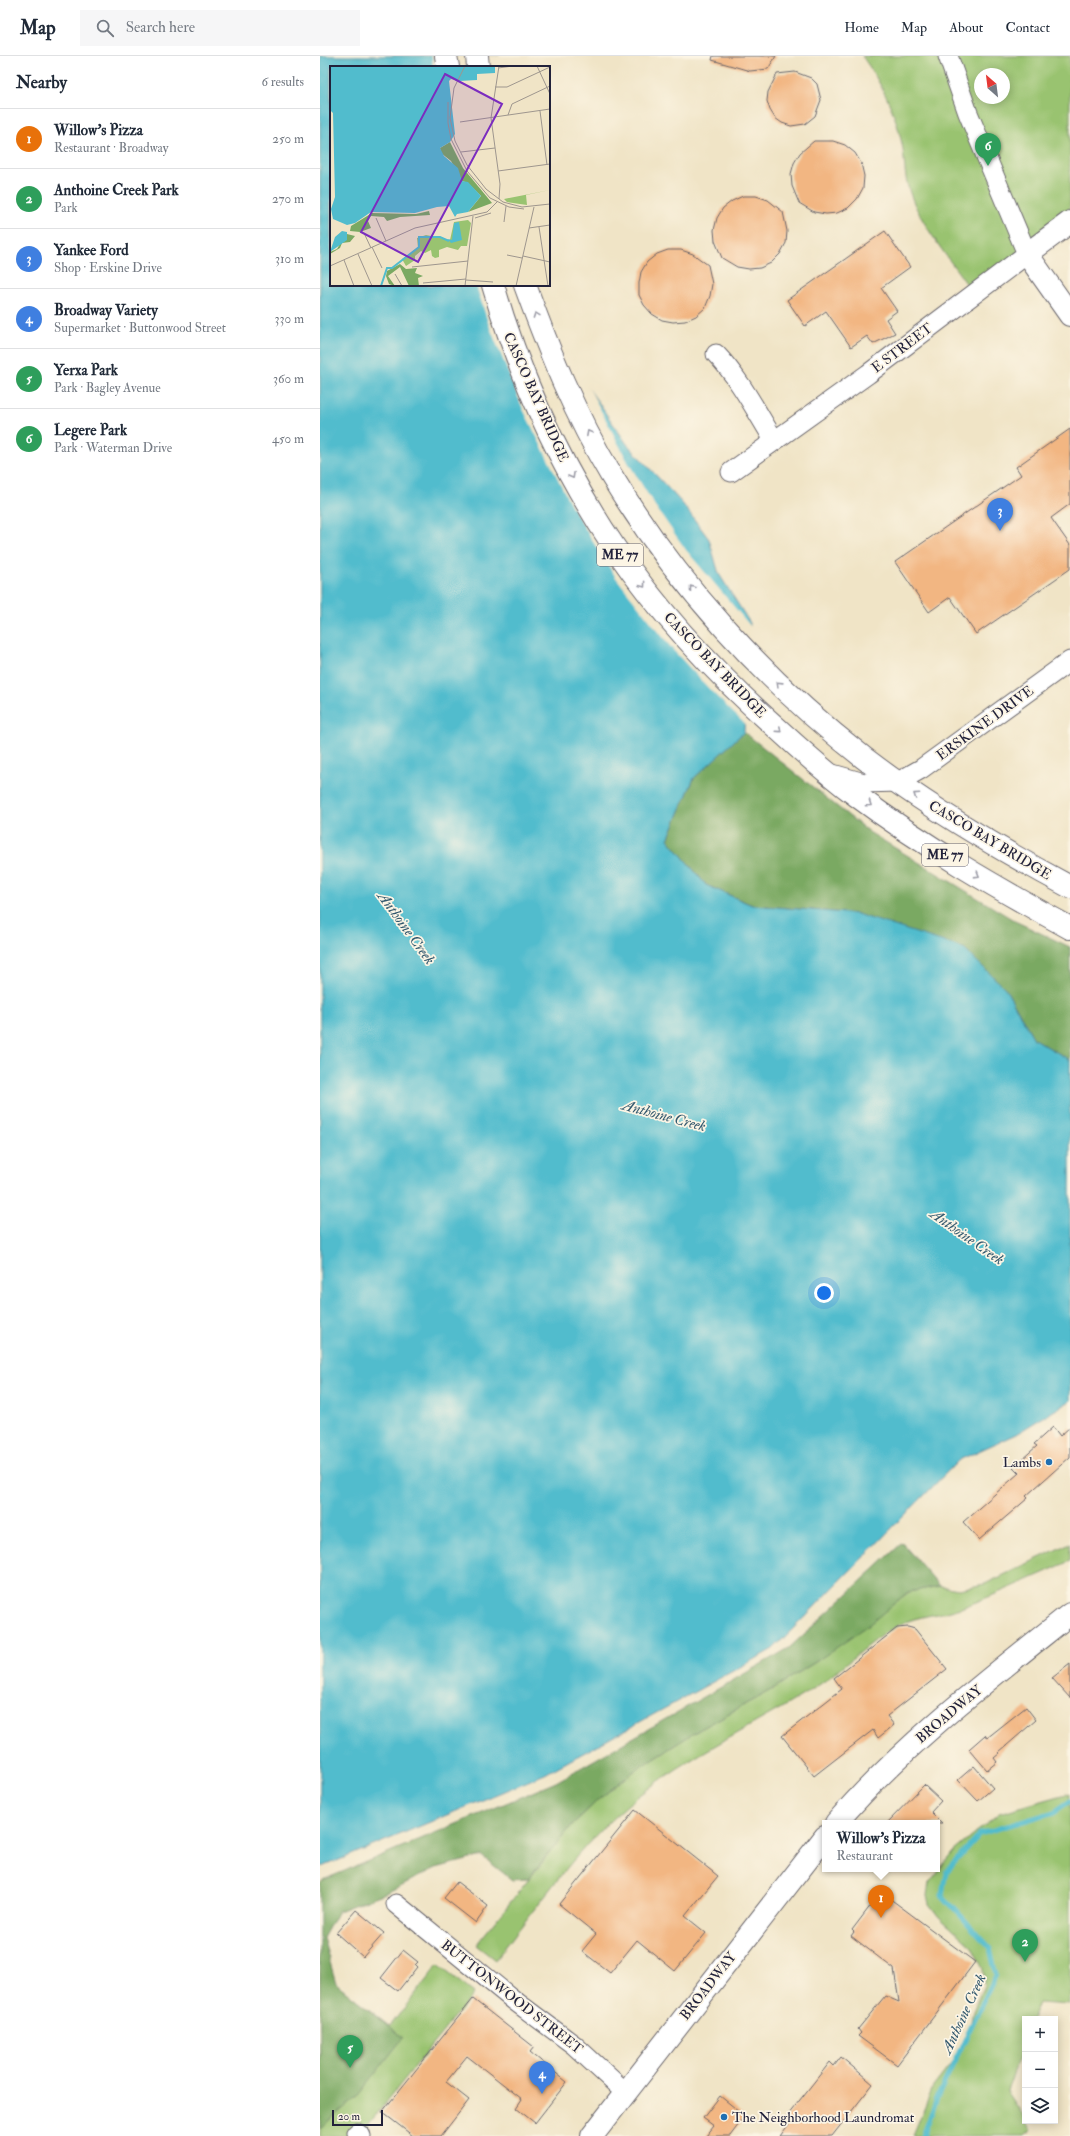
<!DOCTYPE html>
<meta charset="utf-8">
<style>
body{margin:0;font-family:"IM FELL Double Pica",serif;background:#f6f6f7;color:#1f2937}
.controls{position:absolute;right:12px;bottom:12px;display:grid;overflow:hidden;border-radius:0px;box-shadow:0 2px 10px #0003}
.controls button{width:36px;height:36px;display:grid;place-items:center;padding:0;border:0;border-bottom:1px solid #e0e1e3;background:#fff;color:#1f2937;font:20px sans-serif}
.compass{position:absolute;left:654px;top:12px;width:36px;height:36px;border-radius:50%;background:#fff;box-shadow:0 2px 10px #0003;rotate:332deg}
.scale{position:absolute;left:12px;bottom:10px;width:51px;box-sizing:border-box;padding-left:4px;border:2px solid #22223b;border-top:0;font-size:11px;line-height:14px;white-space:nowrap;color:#22223b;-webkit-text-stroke:3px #fcf5e5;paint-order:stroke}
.you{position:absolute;left:504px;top:1237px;width:14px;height:14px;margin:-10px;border:3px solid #fff;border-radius:50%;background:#1a73e8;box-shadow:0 0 0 6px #1a73e833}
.badge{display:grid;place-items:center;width:26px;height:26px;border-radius:50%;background:#1a73e8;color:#fff;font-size:13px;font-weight:700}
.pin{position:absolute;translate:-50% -33px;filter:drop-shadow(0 1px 2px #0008)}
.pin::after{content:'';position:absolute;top:21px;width:14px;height:12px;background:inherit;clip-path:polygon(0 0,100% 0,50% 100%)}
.popup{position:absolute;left:502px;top:1764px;width:118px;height:52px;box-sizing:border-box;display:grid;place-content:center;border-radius:0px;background:#fff;filter:drop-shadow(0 1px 3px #0005);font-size:13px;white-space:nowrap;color:#747a83}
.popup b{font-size:15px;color:#1f2937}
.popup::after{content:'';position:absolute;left:50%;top:100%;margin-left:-8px;border:8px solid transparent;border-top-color:#fff}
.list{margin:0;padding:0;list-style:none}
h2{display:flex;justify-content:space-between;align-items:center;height:52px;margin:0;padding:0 16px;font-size:17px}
h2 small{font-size:13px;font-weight:400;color:#747a83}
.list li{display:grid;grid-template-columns:26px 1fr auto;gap:12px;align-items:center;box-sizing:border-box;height:60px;padding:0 16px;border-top:1px solid #e0e1e3}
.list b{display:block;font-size:15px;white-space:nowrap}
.list p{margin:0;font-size:13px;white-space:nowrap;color:#747a83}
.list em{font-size:13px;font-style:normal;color:#747a83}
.icon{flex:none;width:22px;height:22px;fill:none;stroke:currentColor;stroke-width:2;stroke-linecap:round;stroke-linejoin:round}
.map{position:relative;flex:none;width:750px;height:2080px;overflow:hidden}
header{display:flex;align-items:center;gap:24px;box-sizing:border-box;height:56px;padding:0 20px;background:#fff;border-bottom:1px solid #e0e1e3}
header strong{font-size:19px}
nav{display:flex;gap:22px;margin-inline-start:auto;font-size:14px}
.search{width:280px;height:36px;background:#f6f6f7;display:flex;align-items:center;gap:10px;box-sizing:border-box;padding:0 14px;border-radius:0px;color:#747a83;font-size:15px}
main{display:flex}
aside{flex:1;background:#fff}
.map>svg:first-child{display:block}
.green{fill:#99c370;stroke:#5e7256;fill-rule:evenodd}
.forest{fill:#7aa962;stroke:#4e664e}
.water{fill:#51bccd;stroke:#3a6f84}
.pier{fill:#f0e4c6}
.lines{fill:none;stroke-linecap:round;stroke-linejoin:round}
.stream{stroke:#51bccd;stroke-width:5}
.building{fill:#f2b682}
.street-casing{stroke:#6a666c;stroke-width:21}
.secondary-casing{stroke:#6a666c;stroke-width:24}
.primary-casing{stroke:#6a666c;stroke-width:24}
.street{stroke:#fff;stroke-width:19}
.secondary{stroke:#fff;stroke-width:22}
.primary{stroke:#fff;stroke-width:22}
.oneway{stroke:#9c9ca7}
.poi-dot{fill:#1f6fb2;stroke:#fcf5e5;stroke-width:1.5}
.labels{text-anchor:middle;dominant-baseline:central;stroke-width:3.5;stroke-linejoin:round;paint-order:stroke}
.shield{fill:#fcf5e5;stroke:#63616e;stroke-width:1}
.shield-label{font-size:13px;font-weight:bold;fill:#22223b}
.street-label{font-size:14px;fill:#22223b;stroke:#fcf5e5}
.poi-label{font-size:14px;fill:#22223b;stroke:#fcf5e5;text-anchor:end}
.water-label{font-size:15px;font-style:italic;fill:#32586e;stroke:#fcf5e5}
.inset-river{fill:none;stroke:#51bccd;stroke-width:2}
.inset-road{fill:none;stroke:#9e968e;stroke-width:1}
.view{fill:#7b2cbf;fill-opacity:0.15;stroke:#7b2cbf;stroke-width:2}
.inset-edge{fill:none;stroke:#22223b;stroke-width:2}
</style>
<header>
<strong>Map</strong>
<div class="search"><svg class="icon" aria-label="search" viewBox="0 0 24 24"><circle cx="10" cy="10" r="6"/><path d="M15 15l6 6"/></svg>Search here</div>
<nav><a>Home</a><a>Map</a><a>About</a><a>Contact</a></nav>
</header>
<main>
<aside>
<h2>Nearby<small>6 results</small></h2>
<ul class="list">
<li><span class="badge" style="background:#e8710a">1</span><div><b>Willow's Pizza</b><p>Restaurant · Broadway</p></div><em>250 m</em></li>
<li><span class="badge" style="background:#2e9e5b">2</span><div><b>Anthoine Creek Park</b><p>Park</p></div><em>270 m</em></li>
<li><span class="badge" style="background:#3f7fe0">3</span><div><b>Yankee Ford</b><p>Shop · Erskine Drive</p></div><em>310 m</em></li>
<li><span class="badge" style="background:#3f7fe0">4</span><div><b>Broadway Variety</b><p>Supermarket · Buttonwood Street</p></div><em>330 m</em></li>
<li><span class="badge" style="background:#2e9e5b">5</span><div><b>Yerxa Park</b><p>Park · Bagley Avenue</p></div><em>360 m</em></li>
<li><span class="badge" style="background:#2e9e5b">6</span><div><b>Legere Park</b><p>Park · Waterman Drive</p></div><em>450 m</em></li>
</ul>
</aside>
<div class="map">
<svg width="750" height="2080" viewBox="0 0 750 2080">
<rect width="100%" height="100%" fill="#fcf5e5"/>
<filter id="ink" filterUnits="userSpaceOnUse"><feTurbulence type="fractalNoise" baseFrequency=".025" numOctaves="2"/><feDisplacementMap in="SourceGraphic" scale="8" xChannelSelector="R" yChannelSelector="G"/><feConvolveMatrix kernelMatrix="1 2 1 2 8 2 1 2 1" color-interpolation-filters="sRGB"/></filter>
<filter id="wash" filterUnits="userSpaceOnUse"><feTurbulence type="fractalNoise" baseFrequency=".012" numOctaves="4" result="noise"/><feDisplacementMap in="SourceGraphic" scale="16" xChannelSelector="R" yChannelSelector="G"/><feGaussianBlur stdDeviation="0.9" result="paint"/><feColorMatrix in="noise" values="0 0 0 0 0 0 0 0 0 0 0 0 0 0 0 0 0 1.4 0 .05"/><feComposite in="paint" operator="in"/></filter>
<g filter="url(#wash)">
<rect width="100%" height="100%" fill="#f0e4c6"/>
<path class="green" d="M 542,0 L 750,0 L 750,166 L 653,237 C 633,208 599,167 589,134 C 584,120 585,103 582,88 C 576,57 561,26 542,0 ZM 660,18 L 684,18 L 684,42 L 660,42 Z
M 750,1487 L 750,1505 C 714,1521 678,1538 641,1552 C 621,1559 598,1559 579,1569 C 547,1585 523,1614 493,1633 C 434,1670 370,1699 316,1742 C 260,1787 219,1849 175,1904 L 156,1889 L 253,1768 L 279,1743 L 317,1713 L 377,1675 L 451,1634 L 497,1605 L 589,1536 L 620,1530 L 639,1533 L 665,1528 Z
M 750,1737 L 750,1948 L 719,1946 L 712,1963 L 705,1963 L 705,1983 L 686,2035 L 712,2074 L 705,2080 L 593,2080 L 613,2031 L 642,1994 L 649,1977 L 653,1955 L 664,1929 L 663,1913 L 652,1891 L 619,1861 L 609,1848 L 607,1839 L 609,1827 L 633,1796 L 679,1757 Z
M 118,1909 L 154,1937 L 39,2080 L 0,2080 L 0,1915 L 70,1970 Z"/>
<path class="forest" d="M 424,676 L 549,776 L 697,866 L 750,891 L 750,1004 L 714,983 L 685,932 L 537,858 L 432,849 L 386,829 L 348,783 L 374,722 Z
M 582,1487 L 620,1530 L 588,1536 L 545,1572 L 497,1605 L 451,1634 L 377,1675 L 317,1713 L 279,1743 L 253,1768 L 208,1823 L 192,1824 L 162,1800 L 116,1812 L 68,1836 L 18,1855 L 3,1882 L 16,1927 L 83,1982 L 36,2042 L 0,2072 L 0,1828 L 3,1824 L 236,1726 L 469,1592 Z"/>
<path class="water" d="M 0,0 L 179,0 L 126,11 L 11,11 L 11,229 L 197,229 L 307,388 L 362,447 L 389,483 L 399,518 L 430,567 L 424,676 L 374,722 L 348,783 L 386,829 L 432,849 L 537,858 L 643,892 L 685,932 L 714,983 L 750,1004 L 750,1345 L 696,1378 L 639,1404 L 453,1593 L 225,1718 L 0,1812 Z"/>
<path class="pier" d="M 112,0 L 179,0 L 179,2 L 136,11 L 113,11 Z
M 156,229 L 199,229 L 266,326 L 309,408 L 335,450 L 366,494 L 432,572 L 427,670 L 393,637 L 354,595 L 297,523 L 275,489 L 251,449 L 203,353 L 169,269 Z"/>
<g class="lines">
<path class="stream" d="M 603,2080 L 618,2040 L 676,1919 L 670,1892 L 622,1839 L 626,1816 L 660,1778 L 734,1756 L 750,1745"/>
</g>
<g id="blocks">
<path class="building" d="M 393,0 L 456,0 L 448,13 L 430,15 L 392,4 Z
M 475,16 L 491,22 L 497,28 L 501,44 L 495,60 L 485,68 L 471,70 L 462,67 L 455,62 L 450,54 L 447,45 L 448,36 L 457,18 Z
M 494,85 L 513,85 L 525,89 L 535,97 L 541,107 L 544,120 L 543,132 L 537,143 L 528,152 L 517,157 L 506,158 L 494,156 L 479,147 L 472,130 L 471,118 L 474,107 L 480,97 Z
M 423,140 L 436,140 L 448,144 L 463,156 L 467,175 L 466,187 L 460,198 L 451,207 L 440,212 L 429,213 L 417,211 L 402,202 L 395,185 L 394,174 L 397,162 L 403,152 L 412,145 Z
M 565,175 L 590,211 L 561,232 L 577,255 L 566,263 L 575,277 L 553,288 L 547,280 L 531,291 L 506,255 L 485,270 L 467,244 Z
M 348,194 L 361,194 L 373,198 L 388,209 L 392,228 L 390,240 L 385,252 L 376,260 L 365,265 L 353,266 L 342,264 L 332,258 L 324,249 L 319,239 L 319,227 L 321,216 L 327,206 L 337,198 Z
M 750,373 L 750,448 L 731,462 L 750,489 L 750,513 L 656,578 L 630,541 L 609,556 L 575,506 L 701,419 L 696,411 Z
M 733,1371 L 740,1380 L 750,1371 L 750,1401 L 706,1440 L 708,1442 L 659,1484 L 643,1466 L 699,1417 L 693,1411 L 717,1390 L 714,1388 Z
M 588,1571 L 595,1573 L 627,1613 L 567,1660 L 574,1669 L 558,1682 L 553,1674 L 494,1720 L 462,1680 L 522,1633 L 514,1622 L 577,1572 Z
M 750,1608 L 750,1642 L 732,1622 Z
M 706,1651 L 716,1664 L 679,1696 L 680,1697 L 674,1702 L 677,1706 L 667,1714 L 649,1693 L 665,1679 L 667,1682 Z
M 654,1710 L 673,1732 L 658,1745 L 638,1724 Z
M 604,1729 L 621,1745 L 611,1756 L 622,1767 L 567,1767 Z
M 315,1754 L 398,1820 L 365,1860 L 386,1877 L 355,1915 L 317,1884 L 290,1917 L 262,1895 L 276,1878 L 239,1848 Z
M 137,1826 L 168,1850 L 156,1867 L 124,1842 Z
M 561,1836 L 655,1906 L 577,2009 L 538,1980 L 541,1977 L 538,1973 L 565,1940 L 579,1946 L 574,1913 L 531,1880 L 534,1876 L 532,1874 Z
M 36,1854 L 64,1877 L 43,1901 L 16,1877 Z
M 83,1894 L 98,1906 L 95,1909 L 97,1911 L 78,1935 L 61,1922 Z
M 153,1943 L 214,1991 L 210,1996 L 247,2026 L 215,2067 L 196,2052 L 202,2043 L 147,2000 L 126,2026 L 149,2044 L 121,2080 L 93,2080 L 62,2056 Z
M 521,2001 L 553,2028 L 512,2080 L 460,2080 L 469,2068 L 464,2064 L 510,2006 L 514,2010 Z
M 400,2040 L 425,2060 L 410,2080 L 386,2080 L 394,2070 L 383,2062 Z"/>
</g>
</g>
<g filter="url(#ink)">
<use href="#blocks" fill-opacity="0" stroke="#6a666c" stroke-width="1"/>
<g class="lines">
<defs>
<path id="street" d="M 396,298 C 420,323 436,355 454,384
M 411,416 L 548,318 L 707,198 L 648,57 L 628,0
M 509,717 L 544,727 L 578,726 L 601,713 L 750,605
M 76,1848 L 195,1945 L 254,1989 L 306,2037
M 37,2077 L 41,2080"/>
<path id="secondary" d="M 750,166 L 707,198 L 750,259"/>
<path id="primary" d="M 126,0 L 128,11
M 157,0 L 158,11
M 173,229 C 200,321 241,412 295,492 C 341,559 398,620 459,674 C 484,697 510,720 537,740 C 604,790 677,832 750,872
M 205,229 C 229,295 255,359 291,419 C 356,527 445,625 544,702 C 608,751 679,793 750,831
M 516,1767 C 584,1688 669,1623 750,1558
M 272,2080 L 505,1781"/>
</defs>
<use href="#street" class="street-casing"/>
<use href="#secondary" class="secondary-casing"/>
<use href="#primary" class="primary-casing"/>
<use href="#street" class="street"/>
<use href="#secondary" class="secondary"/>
<use href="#primary" class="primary"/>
</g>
<defs><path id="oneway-chevron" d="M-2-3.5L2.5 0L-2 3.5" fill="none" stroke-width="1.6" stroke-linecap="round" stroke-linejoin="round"/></defs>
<g class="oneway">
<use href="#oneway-chevron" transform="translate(216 259) rotate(-110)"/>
<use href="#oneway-chevron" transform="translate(269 377) rotate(-118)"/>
<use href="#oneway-chevron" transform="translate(252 420) rotate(61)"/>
<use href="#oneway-chevron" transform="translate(323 529) rotate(53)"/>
<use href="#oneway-chevron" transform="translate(372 532) rotate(-128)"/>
<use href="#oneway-chevron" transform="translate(459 628) rotate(-136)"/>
<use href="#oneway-chevron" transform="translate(459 674) rotate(42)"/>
<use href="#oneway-chevron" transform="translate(596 739) rotate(-146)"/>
<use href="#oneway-chevron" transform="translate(549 748) rotate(35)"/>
<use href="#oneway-chevron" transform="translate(657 819) rotate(32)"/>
</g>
</g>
<g class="poi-dot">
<circle cx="729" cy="1406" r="4"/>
<circle cx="404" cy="2061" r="4"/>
</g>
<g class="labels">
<g class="shield">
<rect x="277" y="488" width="46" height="22" rx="3"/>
<rect x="602" y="788" width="46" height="22" rx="3"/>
</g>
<g class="shield-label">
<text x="300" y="499">ME 77</text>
<text x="625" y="799">ME 77</text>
</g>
<g class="street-label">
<text transform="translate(582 292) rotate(-37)">E STREET</text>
<text transform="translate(216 341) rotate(66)">CASCO BAY BRIDGE</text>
<text transform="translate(395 609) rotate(46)">CASCO BAY BRIDGE</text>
<text transform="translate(665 667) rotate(-36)">ERSKINE DRIVE</text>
<text transform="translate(670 784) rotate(31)">CASCO BAY BRIDGE</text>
<text transform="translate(629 1658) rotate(-40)">BROADWAY</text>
<text transform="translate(388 1930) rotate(-52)">BROADWAY</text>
<text transform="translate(192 1941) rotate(38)">BUTTONWOOD STREET</text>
</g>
<g class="poi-label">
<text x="721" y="1406">Lambs</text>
<text x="412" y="2061" text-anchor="start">The Neighborhood Laundromat</text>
</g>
<g class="water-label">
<text transform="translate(86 872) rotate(54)">Anthoine Creek</text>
<text transform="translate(344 1060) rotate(15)">Anthoine Creek</text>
<text transform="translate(647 1181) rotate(35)">Anthoine Creek</text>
<text transform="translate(644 1958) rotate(-65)">Anthoine Creek</text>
</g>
</g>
<g transform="translate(10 10)">
<rect width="220" height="220" fill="#f0e4c6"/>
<path d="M 220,124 L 196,129 L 197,139 L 177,136 L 174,133 ZM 138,154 L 141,157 L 137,180 L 131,180 L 128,184 L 117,181 L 109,184 L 109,191 L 105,192 L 102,190 L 101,184 L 95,187 L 91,185 L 85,190 L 85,194 L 76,200 L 72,193 L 88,182 L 87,172 L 96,169 L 120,174 L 124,156 Z" fill="#99c370"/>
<path d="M 120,76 L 133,102 L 162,137 L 138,146 L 151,130 L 138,117 L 132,115 L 121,95 L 111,87 L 110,82 ZM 99,145 L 100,149 L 70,151 L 57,155 L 54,151 L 41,150 L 38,155 L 41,162 L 30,166 L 20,165 L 21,160 L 42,147 L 86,148 ZM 17,168 L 25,170 L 20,176 L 12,177 L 10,182 L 0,188 L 0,186 L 7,183 L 11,176 L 17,173 ZM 70,198 L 76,203 L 87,202 L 85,207 L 93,210 L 88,212 L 89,220 L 79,220 L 70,201 L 58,210 L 65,220 L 59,218 L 56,210 L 57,205 Z" fill="#7aa962"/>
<path d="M 0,0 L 165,0 L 165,7 L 147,8 L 147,14 L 129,15 L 121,13 L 119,15 L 125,68 L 120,76 L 110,82 L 114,90 L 128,102 L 132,115 L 138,116 L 151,130 L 138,146 L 127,148 L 125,151 L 119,140 L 107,141 L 85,147 L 41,146 L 25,157 L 17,159 L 3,153 L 1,143 L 5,131 L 3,47 L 0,44 ZM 129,156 L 132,174 L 121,177 L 118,173 L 122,174 L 124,157 ZM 12,165 L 17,166 L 17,174 L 0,186 L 5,171 Z" fill="#51bccd"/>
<path class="inset-river" d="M 51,220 L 57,202 L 62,202 L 89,181 L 89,171 L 110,171 L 119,175"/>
<path class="inset-road" d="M 135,0 L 124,22 L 120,52 L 125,75 L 137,99 L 156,123 L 173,136 L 192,141 L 220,138M 169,0 L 161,52 L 170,118 L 169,133M 207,0 L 220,28M 168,2 L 183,0M 165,21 L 177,21 L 220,1M 118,36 L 118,57 L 121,73 L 137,105 L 160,132 L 179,141 L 194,143M 210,45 L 217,99M 178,49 L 182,38 L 220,20M 130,56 L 220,43M 131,86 L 165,82M 168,105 L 220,98M 46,152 L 56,175M 145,152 L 161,147M 174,156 L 176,140M 209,161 L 218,220M 199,162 L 220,159M 34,167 L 41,182M 42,181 L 52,202M 28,188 L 42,220M 177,189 L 192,192M 193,190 L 220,196M 14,194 L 24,220M 0,200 L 85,162 L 157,146 L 168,135M 82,201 L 138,195M 65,208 L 72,220M 136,214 L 163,216M 93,217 L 136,213M 135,220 L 143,150M 186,220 L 204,141"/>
<path class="view" d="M 115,8 L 172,38 L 88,196 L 31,166 Z"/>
<rect width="220" height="220" class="inset-edge"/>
</g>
</svg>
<div class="controls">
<button>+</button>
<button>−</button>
<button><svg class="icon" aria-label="layers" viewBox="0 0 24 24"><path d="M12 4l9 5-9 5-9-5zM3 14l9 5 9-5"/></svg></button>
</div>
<svg class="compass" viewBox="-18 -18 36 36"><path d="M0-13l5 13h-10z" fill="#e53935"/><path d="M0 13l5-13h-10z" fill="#747a83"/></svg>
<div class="scale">20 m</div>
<div class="you"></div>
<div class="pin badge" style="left:561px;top:1862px;background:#e8710a">1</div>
<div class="popup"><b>Willow's Pizza</b>Restaurant</div>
<div class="pin badge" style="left:705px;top:1906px;background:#2e9e5b">2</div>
<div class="pin badge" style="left:680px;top:475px;background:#3f7fe0">3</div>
<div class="pin badge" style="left:222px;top:2038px;background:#3f7fe0">4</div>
<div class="pin badge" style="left:30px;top:2012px;background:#2e9e5b">5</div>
<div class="pin badge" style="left:668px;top:110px;background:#2e9e5b">6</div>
</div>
</main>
